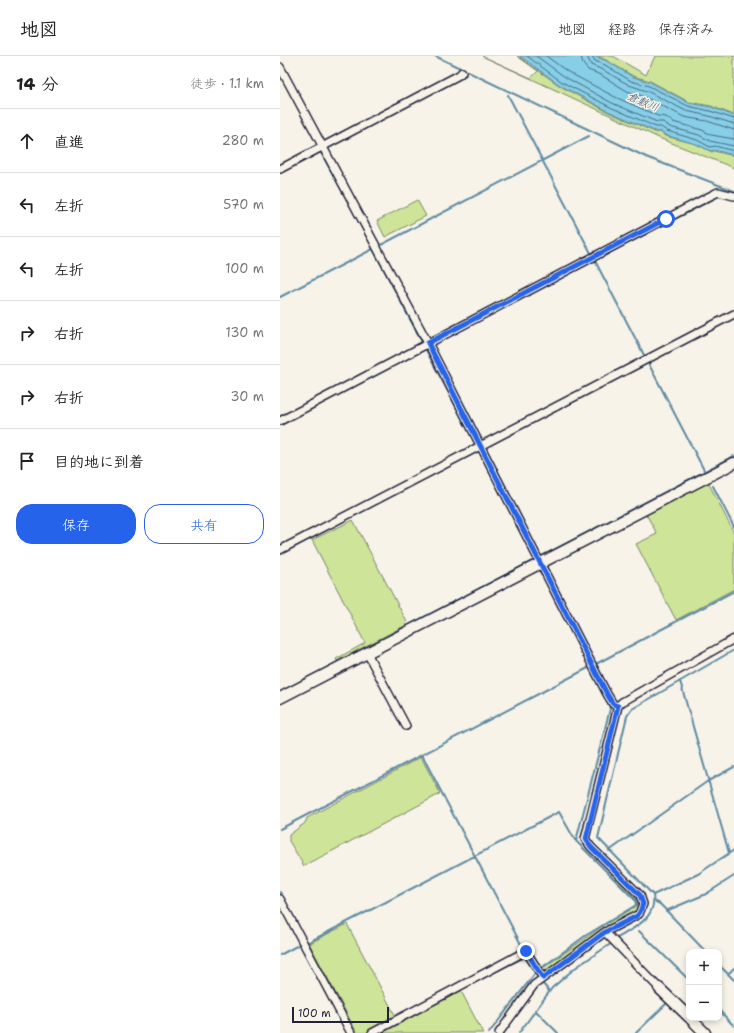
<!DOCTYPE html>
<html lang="ja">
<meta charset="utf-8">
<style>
body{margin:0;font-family:"Shantell Sans","Klee One",sans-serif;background:#f2f2f2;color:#222}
.controls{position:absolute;right:12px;bottom:12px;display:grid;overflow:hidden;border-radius:8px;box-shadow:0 2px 6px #0003}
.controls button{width:36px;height:36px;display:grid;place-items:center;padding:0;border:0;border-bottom:1px solid #e0e0e0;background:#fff;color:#222;font:20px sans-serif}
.scale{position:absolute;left:12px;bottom:10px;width:97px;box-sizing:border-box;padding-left:4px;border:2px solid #22223b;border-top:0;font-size:11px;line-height:14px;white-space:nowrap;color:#22223b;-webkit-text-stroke:3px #f7f3e8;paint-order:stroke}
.stop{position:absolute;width:12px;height:12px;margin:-9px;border:3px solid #2563eb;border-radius:50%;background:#fff}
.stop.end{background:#2563eb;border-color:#fff;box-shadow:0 1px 4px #0008}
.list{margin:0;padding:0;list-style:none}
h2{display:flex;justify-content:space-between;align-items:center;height:52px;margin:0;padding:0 16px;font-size:17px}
h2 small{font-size:13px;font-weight:400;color:#767676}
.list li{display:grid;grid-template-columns:26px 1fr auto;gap:12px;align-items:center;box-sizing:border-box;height:64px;padding:0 16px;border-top:1px solid #e0e0e0}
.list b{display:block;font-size:15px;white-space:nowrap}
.list em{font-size:13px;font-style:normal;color:#767676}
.actions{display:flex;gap:8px;padding:12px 16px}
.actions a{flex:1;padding:9px 0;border:1px solid #2563eb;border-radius:16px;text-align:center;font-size:14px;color:#2563eb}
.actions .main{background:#2563eb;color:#fff}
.icon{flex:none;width:22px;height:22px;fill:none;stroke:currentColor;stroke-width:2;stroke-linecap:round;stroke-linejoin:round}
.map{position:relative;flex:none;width:454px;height:977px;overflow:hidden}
header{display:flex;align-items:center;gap:24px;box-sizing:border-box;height:56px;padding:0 20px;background:#fff;border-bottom:1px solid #e0e0e0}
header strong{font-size:19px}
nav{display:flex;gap:22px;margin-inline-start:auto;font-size:14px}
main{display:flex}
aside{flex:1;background:#fff}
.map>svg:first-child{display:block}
.green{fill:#cde499;stroke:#78836a}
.water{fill:#86cfe7;stroke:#5e8aa2}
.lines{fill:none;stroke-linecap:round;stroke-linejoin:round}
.shore{stroke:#4a6780;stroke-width:1}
.stream{stroke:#5e8aa2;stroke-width:2}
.street-casing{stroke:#22223b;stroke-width:10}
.secondary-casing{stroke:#22223b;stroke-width:13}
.street{stroke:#f7f3e8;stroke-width:7}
.secondary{stroke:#f7f3e8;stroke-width:10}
.route{stroke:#2563eb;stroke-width:5}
.labels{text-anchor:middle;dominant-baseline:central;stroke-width:3;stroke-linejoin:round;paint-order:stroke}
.water-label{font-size:11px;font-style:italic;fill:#40566f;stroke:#f7f3e8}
</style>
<header>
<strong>地図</strong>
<nav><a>地図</a><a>経路</a><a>保存済み</a></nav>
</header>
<main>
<aside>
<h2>14 分<small>徒歩 · 1.1 km</small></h2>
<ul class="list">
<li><svg class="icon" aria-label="ahead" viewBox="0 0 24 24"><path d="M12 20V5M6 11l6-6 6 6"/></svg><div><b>直進</b></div><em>280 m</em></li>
<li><svg class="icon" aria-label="left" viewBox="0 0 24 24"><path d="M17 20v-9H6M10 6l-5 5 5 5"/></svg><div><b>左折</b></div><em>570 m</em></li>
<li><svg class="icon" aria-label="left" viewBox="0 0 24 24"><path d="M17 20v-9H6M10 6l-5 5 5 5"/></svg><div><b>左折</b></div><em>100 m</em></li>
<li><svg class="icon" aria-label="right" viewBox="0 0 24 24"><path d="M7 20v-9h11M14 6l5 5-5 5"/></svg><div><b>右折</b></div><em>130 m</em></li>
<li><svg class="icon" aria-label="right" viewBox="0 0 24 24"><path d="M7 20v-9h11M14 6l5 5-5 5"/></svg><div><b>右折</b></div><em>30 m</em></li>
<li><svg class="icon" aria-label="arrive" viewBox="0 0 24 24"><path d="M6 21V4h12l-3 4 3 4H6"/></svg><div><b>目的地に到着</b></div></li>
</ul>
<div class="actions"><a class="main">保存</a><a>共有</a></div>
</aside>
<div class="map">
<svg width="454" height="977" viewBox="0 0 454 977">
<rect width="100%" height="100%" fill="#f7f3e8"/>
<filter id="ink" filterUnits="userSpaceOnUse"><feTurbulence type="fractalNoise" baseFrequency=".025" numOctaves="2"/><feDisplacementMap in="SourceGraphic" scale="8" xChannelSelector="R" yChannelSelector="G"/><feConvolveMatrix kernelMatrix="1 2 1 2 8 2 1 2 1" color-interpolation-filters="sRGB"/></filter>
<g filter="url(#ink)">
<path class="green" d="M 202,0 L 251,22 L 258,15 L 237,0 L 238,0 L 280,30 L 328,56 L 377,77 L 380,76 L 385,80 L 416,88 L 432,96 L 434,95 L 454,100 L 454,112 L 379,82 Z
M 316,0 L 333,0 L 366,19 L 375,0 L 454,0 L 454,59 L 431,50 L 409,46 L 370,25 L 353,20 L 326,4 Z
M 137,144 L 146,160 L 105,181 L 97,165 Z
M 427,424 L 454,477 L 454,533 L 396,564 L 356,488 L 377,478 L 365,456 Z
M 73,464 L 127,566 L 126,569 L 57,605 L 56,603 L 85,587 L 32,484 Z
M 141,701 L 160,737 L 158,739 L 24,810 L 9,785 L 9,779 L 25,767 L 27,762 Z
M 333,816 L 355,837 L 361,848 C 356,860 348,859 337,864 L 337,867 L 329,871 L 326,868 L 357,849 L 355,842 L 331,819 Z
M 67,868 L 116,961 L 87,977 L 77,977 L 30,889 L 32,886 Z
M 323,870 L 324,874 L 262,918 L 260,914 Z
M 181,935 L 203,977 L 102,977 Z"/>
<path class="water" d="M 240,0 L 314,0 L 327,5 L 353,21 L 370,26 L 409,47 L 431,51 L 454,60 L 454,99 L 434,94 L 431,95 L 416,88 L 385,79 L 380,75 L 377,76 L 328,55 L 280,29 Z"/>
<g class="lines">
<path class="shore" d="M 247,0 L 282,26 L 330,51 L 376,71 L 381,71 L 387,75 L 417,84 L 430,91 L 435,90 L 454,95
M 256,0 L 285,21 L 332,47 L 377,66 L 383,66 L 390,71 L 419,79 L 430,85 L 454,90
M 266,0 L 288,16 L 335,41 L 378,60 L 386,61 L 393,66 L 422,74 L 431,79 L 454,83
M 301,0 L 303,8 L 308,14 L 321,19 L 347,35 L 365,41 L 404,61 L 427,65 L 454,74
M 307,0 L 311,9 L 323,14 L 349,29 L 367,35 L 406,55 L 429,60 L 454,68
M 312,0 L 315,5 L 325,9 L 351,25 L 369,30 L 408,50 L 430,55 L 454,63"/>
<path class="stream" d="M 155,0 L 366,101 L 454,135
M 178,23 L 186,19
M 228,39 L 312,199
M 22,60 L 29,73
M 40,95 L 85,176
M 91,189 L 143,288
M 99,190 L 309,80
M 314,203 L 425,416
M 0,241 L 93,193
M 152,289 L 439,140
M 145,292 L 194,385
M 0,369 L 146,293
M 199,395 L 213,423
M 433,430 L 454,471
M 0,498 L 366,308
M 260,501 L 454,400
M 314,609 L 454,535
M 400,625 L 449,797
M 0,636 L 256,503
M 142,699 L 244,894
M 0,773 L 310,611
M 329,795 L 428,725 L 454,711
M 0,836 L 3,841
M 373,839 L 418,818 L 454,794
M 374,845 L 380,848 L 426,896
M 386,855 L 426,838 L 454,820
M 359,875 L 409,924
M 336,883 C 353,872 377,863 373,839 L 318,782 L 347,660 L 352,653 L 454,594
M 27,887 L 279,756 L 295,784
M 0,899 L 22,887
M 439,909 L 454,924
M 448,918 L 454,912
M 263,928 L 269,935
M 189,929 L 247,900
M 255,954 L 278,977
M 439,954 L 454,970
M 209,977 L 256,916 L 305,880 L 356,849 L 355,844 L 296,785 L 330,653 L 328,646
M 239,977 L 272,932 L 295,912 L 332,887
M 356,977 L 388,946"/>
<defs>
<path id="street" d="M 0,11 L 148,287 L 327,638 L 333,648 L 338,650
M 0,113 L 179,19 L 182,16
M 0,365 L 424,143 L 438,136 L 454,140
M 0,494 L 454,258
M 87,597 L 126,670
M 0,843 L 71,977
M 325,876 L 379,932
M 92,977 L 246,895 L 263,922
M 219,977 L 254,929 L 325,876 L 359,858 L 363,848 L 360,839 L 311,791 L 305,783 L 338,650 L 342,646 L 454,583"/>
<path id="secondary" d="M 0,642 L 454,407
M 379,932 L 409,961
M 410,962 L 425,977"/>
</defs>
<use href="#street" class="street-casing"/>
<use href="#secondary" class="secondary-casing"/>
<use href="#street" class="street"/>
<use href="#secondary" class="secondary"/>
</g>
</g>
<g class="lines" filter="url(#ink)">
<path class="route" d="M 246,895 L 263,922 L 325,876 L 357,860 L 360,856 L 363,848 L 360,839 L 311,791 L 306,783 L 338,650 L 333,648 L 327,638 L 148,287 L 386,163"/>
</g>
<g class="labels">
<g class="water-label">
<text transform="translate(363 46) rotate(22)">倉敷川</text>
</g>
</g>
</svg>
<div class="controls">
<button>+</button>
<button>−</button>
</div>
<div class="scale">100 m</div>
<div class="stop" style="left:386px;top:163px"></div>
<div class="stop end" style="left:246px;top:895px"></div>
</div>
</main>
